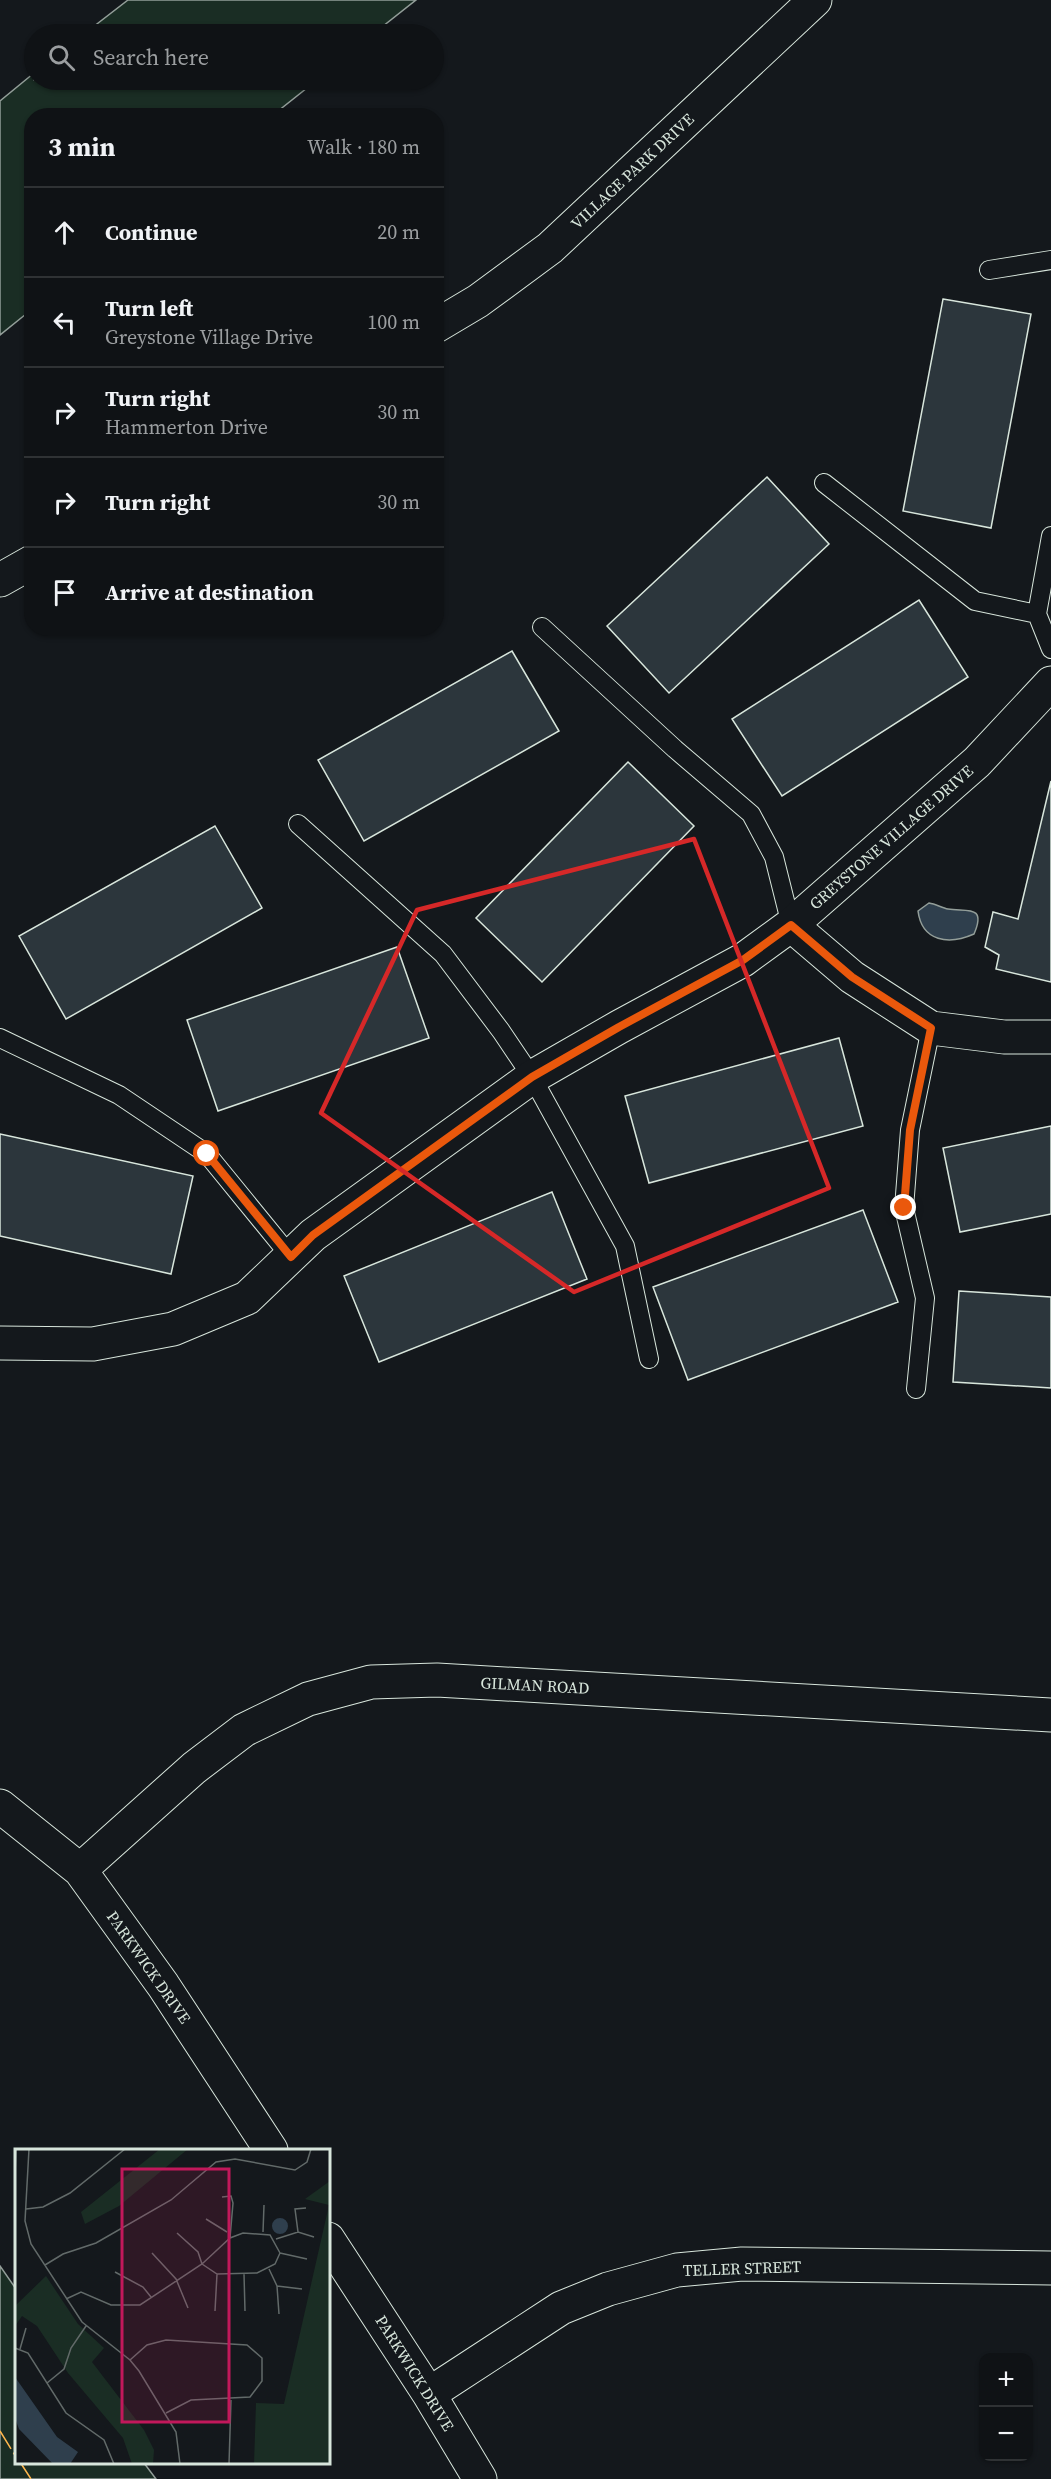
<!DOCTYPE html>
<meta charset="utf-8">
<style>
body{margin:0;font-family:"Source Serif 4",serif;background:#181b1e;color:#f1f3f6}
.controls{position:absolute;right:18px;bottom:18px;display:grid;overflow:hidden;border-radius:12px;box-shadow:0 2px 4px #0004}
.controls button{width:54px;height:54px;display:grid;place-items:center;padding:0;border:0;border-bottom:2px solid #2f3234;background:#0f1215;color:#f1f3f6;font:30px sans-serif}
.stop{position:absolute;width:18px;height:18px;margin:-14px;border:4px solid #ea580c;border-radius:50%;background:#fff}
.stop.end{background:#ea580c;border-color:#fff;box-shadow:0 2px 6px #0008}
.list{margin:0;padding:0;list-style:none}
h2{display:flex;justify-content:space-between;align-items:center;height:78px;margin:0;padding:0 24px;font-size:26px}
h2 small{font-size:20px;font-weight:400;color:#9b9ea0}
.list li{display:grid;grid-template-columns:39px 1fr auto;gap:18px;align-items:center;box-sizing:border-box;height:90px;padding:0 24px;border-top:2px solid #2f3234}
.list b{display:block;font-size:22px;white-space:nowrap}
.list p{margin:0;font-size:20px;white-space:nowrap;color:#9b9ea0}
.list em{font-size:20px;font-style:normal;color:#9b9ea0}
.icon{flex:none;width:33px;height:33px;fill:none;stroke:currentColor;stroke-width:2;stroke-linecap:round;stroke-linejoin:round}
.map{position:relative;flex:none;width:1051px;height:2479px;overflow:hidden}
.search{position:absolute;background:#0f1215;box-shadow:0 2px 4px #0004;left:24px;top:24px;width:420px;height:66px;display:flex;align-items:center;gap:15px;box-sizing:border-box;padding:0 21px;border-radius:33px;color:#9b9ea0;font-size:22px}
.panel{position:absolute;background:#0f1215;box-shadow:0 2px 4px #0004;left:24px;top:108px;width:420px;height:528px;border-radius:24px}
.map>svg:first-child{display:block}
.green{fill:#1a2d24;stroke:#939e99;stroke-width:1.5}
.water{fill:#2f3f4d;stroke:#939e99;stroke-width:1.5}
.building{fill:#2c363c;stroke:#d8e6dc;stroke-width:1.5}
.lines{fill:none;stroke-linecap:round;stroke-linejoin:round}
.lane-casing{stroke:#d8e6dc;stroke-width:20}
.street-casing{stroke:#d8e6dc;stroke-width:35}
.lane{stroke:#14181c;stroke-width:18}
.street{stroke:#14181c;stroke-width:33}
.power{stroke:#ffb74d;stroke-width:1.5;stroke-dasharray:21 4.5 3 4.5;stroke-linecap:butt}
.route{stroke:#ea580c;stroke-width:8}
.marked{fill:none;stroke:#d62828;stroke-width:4.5;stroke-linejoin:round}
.labels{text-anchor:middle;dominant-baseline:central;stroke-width:4.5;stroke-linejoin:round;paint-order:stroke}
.street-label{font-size:16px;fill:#d8e6dc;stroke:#14181c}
.inset-road{fill:none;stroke:#626a69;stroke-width:1.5}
.view{fill:#c2185b;fill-opacity:0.15;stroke:#c2185b;stroke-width:3}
.inset-edge{fill:none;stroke:#d8e6dc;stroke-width:3}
</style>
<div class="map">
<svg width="1051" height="2479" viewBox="0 0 1051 2479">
<rect width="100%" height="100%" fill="#14181c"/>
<path class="green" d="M 128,0 L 416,0 L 373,34 L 84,34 Z
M 34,73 L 34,80 L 317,80 L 273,115 L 32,116 L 31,310 L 0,335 L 0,101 Z
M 0,2266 L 16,2289 L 16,2462 L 144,2463 L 156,2479 L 0,2479 Z"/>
<path class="water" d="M 929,903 C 936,904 942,908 948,909 C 966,912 987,904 974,934 C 949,945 922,942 918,911 Z"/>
<path class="building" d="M 943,299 L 1031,314 L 991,528 L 903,511 Z
M 767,477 L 829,544 L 669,693 L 607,626 Z
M 919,600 L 968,677 L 782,796 L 732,719 Z
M 512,651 L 559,731 L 364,841 L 318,760 Z
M 628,762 L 694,826 L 542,982 L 476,918 Z
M 1051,781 L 1051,982 L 996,969 L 999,955 L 985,947 L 993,912 L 1018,919 Z
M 215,826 L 262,908 L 66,1019 L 19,936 Z
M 397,947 L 429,1038 L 218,1111 L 187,1020 Z
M 839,1038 L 863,1126 L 649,1183 L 625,1096 Z
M 1051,1126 L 1051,1214 L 960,1232 L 943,1148 Z
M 0,1134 L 193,1176 L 171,1274 L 0,1236 Z
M 552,1192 L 587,1279 L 379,1362 L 344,1276 Z
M 863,1210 L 898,1302 L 688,1380 L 653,1287 Z
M 959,1291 L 1051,1297 L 1051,1388 L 953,1382 Z"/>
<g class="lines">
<defs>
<path id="lane" d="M 989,270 L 1051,260
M 824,483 L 975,601 L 1037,614
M 1051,536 L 1037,614 L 1051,649
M 542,627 L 675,749 L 751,814 L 774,857 L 791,925
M 298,824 L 443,954 L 501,1031 L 532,1077 L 625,1246 L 649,1359
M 0,1038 L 119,1095 L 207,1154 L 291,1257
M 916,1389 L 925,1298 L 904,1208 L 910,1130 L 931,1028"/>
<path id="street" d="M 436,326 L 478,301 L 550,248 L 815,0
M 0,580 L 32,562
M 791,925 L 852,977 L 931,1028 L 1004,1037 L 1051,1037
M 0,1343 L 93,1344 L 173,1329 L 247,1298 L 313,1235 L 532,1077 L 619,1027 L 743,960 L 791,925 L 977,762 L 1051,683
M 0,1806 L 80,1870 L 163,1985 L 271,2150
M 80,1870 L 194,1768 L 244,1730 L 308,1699 L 371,1682 L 437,1680 L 1051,1715
M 328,2239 L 429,2394 L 480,2479
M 429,2394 L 561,2308 L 608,2289 L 677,2270 L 742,2264 L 1051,2268"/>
</defs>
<use href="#lane" class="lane-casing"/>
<use href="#street" class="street-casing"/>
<use href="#lane" class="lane"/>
<use href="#street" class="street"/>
<path class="power" d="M 0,2431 L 16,2457
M 20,2462 L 31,2479"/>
</g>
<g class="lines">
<path class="route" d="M 207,1154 L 291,1257 L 313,1235 L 532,1077 L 619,1027 L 743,960 L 791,925 L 852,977 L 931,1028 L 910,1130 L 904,1208"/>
</g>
<path class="marked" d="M 694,839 L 829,1188 L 574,1292 L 321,1113 L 417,910 Z"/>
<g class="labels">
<g class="street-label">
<text transform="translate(632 171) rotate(-43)">VILLAGE PARK DRIVE</text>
<text transform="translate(891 837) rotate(-41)">GREYSTONE VILLAGE DRIVE</text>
<text transform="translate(535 1685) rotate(3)">GILMAN ROAD</text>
<text transform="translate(149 1967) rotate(55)">PARKWICK DRIVE</text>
<text transform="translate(742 2268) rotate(-2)">TELLER STREET</text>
<text transform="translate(415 2373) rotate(58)">PARKWICK DRIVE</text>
</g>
</g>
<g transform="translate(15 2149)">
<rect width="315" height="315" fill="#14181c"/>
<path d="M 145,0 L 173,0 L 104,57 L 70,75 L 66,63 ZM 315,32 L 315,315 L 239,315 L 241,254 L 269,255 L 314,56 L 290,50 ZM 31,127 L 63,175 L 89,199 L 77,213 L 129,281 L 139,301 L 138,315 L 117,315 L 108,289 L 53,224 L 22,177 L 7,167 L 0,177 L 0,157 Z" fill="#1a2d24"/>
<path d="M257 77a8 8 0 1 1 16 0a8 8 0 1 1-16 0ZM 0,228 L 42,288 L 63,303 L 55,315 L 38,315 L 4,280 L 0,269 Z" fill="#2f3f4d"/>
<path class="inset-road" d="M 14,0 L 10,72 L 16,95 L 67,173 L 115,211 L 124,222 L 161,283 L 165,315M 0,25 L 1,0M 207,48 L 216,47 L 218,54 L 215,89M 11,60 L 28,58 L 55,44 L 110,0M 191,70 L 212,83M 248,83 L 249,56M 283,83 L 280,60 L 291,59M 162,84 L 183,103 L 187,115M 261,90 L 283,83 L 299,88M 137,104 L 161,130 L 173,159M 265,104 L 292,110M 187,115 L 202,125 L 242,124 L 260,115 L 265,104M 30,116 L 48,105 L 81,94 L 156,51 L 201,13 L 220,10 L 280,21 L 292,13 L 296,0M 254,120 L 262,137 L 264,165M 100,123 L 128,138 L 136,148M 229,125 L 230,162M 262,137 L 287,140M 51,150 L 66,143 L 96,156 L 125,156 L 187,115 L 215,89 L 228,84 L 255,86 L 265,104M 200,162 L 202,125M 0,199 L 13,204 L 51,264 L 89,291 L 99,315M 5,200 L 11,179M 115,211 L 132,196 L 151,191 L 232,196 L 247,209 L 247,232 L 235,248 L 176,251 L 151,264M 32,234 L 49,220 L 56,199 L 71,177M 214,315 L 216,251"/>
<path class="view" d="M 107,20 L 214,20 L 214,273 L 107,273 Z"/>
<rect width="315" height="315" class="inset-edge"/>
</g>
</svg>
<div class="controls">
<button>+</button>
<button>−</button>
</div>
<div class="stop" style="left:207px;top:1154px"></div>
<div class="stop end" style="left:904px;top:1208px"></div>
<div class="search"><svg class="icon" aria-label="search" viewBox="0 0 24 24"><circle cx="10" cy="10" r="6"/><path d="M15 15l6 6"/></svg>Search here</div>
<section class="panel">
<h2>3 min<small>Walk · 180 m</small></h2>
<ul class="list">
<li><svg class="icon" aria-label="ahead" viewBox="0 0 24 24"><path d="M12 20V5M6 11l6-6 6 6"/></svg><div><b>Continue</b></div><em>20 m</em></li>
<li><svg class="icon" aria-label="left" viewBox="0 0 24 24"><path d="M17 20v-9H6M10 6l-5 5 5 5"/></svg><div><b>Turn left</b><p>Greystone Village Drive</p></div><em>100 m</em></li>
<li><svg class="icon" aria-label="right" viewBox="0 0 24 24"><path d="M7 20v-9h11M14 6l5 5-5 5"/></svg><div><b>Turn right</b><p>Hammerton Drive</p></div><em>30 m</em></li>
<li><svg class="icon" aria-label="right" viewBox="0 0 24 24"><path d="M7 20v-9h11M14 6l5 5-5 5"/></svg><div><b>Turn right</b></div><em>30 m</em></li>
<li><svg class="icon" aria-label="arrive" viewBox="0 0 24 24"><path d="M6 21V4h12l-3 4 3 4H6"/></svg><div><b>Arrive at destination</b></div></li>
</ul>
</section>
</div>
